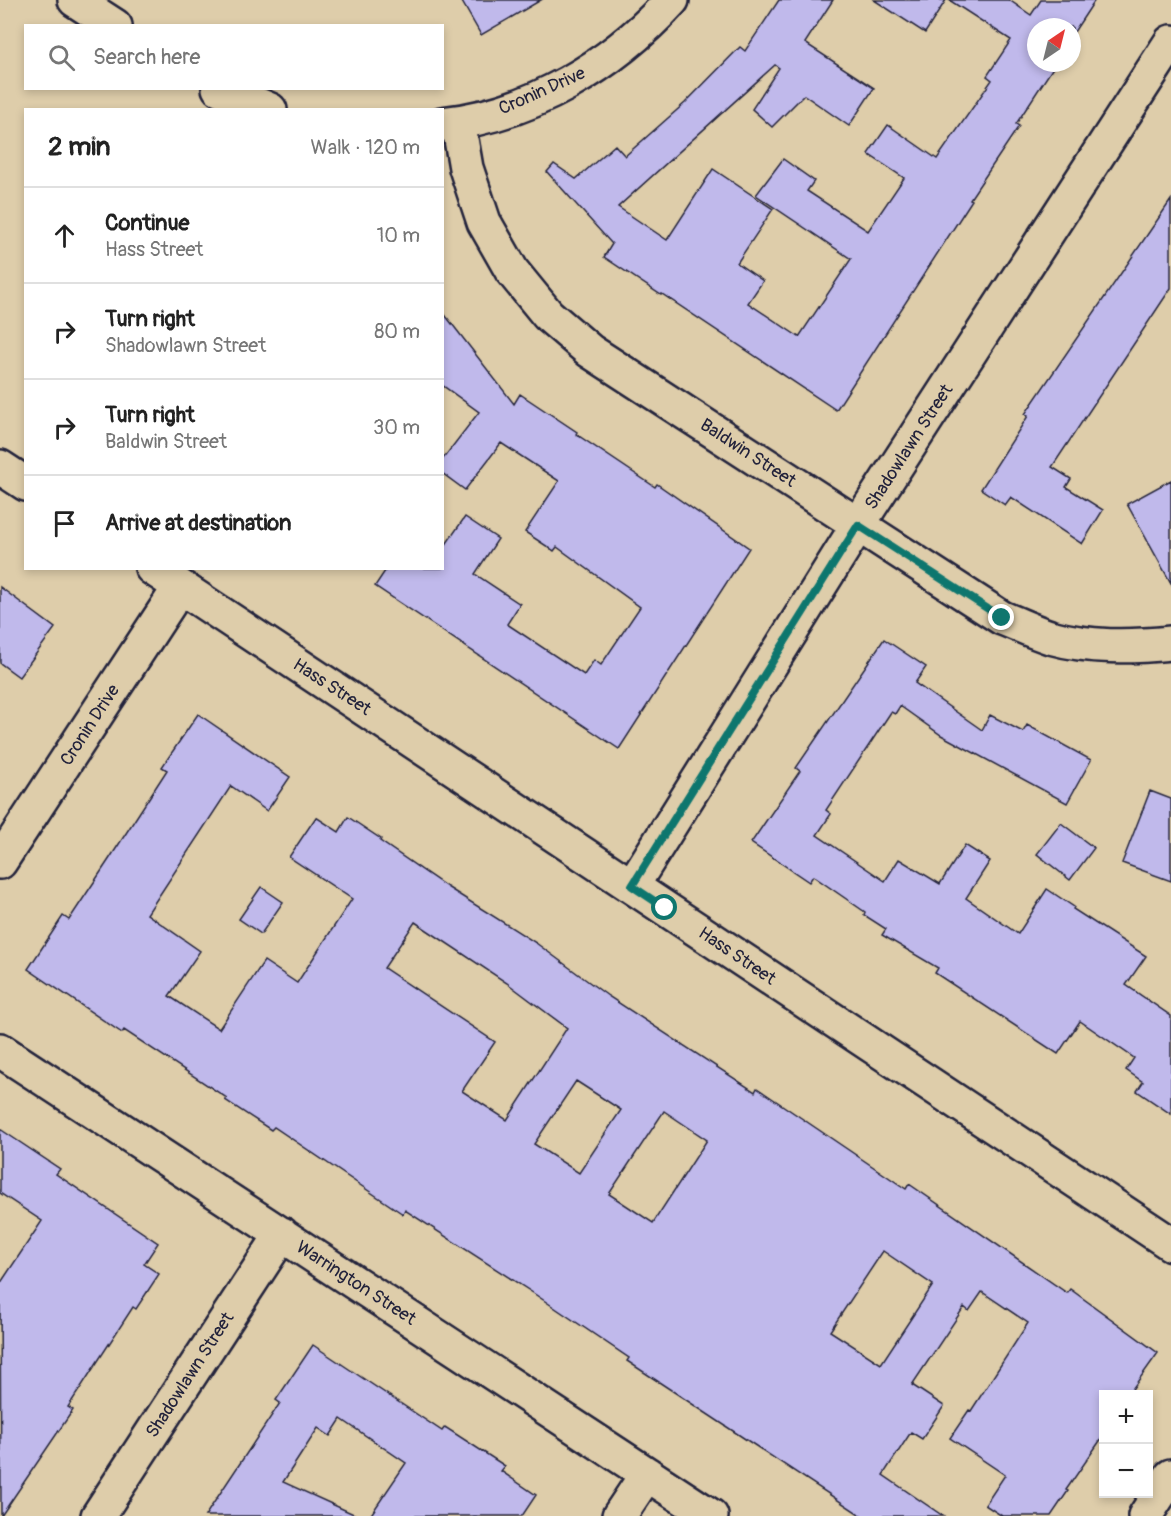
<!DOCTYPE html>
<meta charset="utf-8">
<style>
body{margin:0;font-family:Pangolin,sans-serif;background:#f2f2f2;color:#222}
.controls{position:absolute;right:18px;bottom:18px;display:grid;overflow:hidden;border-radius:0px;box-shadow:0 3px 9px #0003}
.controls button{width:54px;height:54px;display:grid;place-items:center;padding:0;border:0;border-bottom:2px solid #e0e0e0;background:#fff;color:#222;font:30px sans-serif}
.compass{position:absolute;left:1027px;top:18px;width:54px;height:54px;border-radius:50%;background:#fff;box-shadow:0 3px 9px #0003;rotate:35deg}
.stop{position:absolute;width:18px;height:18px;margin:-14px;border:4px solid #0f766e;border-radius:50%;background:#fff}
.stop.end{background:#0f766e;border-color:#fff;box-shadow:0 2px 6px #0008}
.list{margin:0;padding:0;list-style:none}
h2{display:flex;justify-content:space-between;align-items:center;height:78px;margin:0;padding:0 24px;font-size:26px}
h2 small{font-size:20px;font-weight:400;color:#767676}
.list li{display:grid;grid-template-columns:39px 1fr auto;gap:18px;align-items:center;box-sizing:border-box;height:96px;padding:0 24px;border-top:2px solid #e0e0e0}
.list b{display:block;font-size:22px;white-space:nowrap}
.list p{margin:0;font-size:20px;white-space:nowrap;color:#767676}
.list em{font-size:20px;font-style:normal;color:#767676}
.icon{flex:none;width:33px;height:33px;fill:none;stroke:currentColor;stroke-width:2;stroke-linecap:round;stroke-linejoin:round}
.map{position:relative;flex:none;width:1171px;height:1516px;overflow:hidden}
.search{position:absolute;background:#fff;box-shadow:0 3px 9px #0003;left:24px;top:24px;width:420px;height:66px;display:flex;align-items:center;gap:15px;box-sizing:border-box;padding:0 21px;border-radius:0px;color:#767676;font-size:22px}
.panel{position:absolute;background:#fff;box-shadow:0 3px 9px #0003;left:24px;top:108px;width:420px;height:462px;border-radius:0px}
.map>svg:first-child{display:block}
.building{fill:#c0b9eb;stroke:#22223b;stroke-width:1.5;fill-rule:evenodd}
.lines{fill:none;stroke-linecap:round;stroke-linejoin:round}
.minor-casing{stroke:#22223b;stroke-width:38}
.minor{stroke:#decdaa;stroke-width:33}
.route{stroke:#0f766e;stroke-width:8}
.labels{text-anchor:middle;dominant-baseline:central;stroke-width:5;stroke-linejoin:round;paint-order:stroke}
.street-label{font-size:18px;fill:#22223b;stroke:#decdaa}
</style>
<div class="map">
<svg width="1171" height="1516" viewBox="0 0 1171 1516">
<rect width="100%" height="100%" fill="#decdaa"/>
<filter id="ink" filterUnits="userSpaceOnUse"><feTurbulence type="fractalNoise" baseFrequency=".0167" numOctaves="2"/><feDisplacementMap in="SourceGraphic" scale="12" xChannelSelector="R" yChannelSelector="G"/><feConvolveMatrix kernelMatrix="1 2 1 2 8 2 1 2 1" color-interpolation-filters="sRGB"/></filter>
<g filter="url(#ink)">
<path class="building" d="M 461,0 L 541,0 L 481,35 Z
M 779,0 L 833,0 L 805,43 L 874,88 L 849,126 L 804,95 L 772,127 L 752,109 L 779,68 L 775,65 L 618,207 L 667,240 L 713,169 L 773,209 L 737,263 L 763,281 L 748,303 L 799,337 L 851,259 L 756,195 L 783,159 L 814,181 L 807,191 L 868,231 L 904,178 L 868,154 L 888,125 L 937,159 L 992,80 L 987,76 L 1011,40 L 949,0 L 1009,0 L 1031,15 L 1041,0 L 1095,0 L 1072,35 L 1072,27 L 1036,27 L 1036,63 L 1056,63 L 1016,124 L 1019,126 L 970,199 L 972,200 L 836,410 L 662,294 L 661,295 L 604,257 L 612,244 L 547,172 L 554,164 L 576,179 L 615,145 L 625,156 L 685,103 L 740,47 L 745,51 Z
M 874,0 L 946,0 L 925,33 Z
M 1171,200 L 1171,288 L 1052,467 L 1071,479 L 1066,487 L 1103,510 L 1082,544 L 1011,497 L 1005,505 L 981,489 L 1028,416 L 1025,414 Z
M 442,311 L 514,404 L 520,394 L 577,432 L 576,434 L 655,487 L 657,484 L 749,548 L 619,749 L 375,586 L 387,568 L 442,568 L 442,550 L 465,517 L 498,539 L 475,574 L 520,604 L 507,624 L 584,675 L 594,660 L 601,665 L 640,607 L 557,547 L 554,551 L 525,532 L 559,481 L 501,443 L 465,490 L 442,473 L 442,460 L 479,412 L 442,385 Z
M 1171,480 L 1171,583 L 1127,504 Z
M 0,587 L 55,628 L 19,677 L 0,663 Z
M 884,639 L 926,667 L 915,683 L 982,730 L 990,715 L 1023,732 L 1027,725 L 1091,760 L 1067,803 L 941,735 L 900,706 L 895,714 L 891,712 L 826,810 L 831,814 L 817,835 L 885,881 L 899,859 L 940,884 L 965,845 L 990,861 L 966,898 L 1018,934 L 1047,889 L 1074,907 L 1073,909 L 1146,956 L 1126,985 L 1171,1016 L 1171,1114 L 1137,1091 L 1143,1082 L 1126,1070 L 1134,1058 L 1080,1021 L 1058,1054 L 935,973 L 938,968 L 882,935 L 886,929 L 864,915 L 865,912 L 813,876 L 809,882 L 751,843 L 800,771 L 796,768 Z
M 198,714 L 290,777 L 267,811 L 231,786 L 147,914 L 200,951 L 169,996 L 219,1029 L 264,961 L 297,983 L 352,899 L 289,857 L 316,817 L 339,832 L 348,817 L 381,839 L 380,841 L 447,887 L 536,943 L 608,996 L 755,1092 L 757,1088 L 906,1189 L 909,1184 L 1067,1293 L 1070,1289 L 1158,1353 L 1128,1395 L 1104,1395 L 1104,1435 L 1066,1490 L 1068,1491 L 1051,1516 L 1002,1516 L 985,1505 L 1005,1475 L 950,1438 L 969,1410 L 971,1411 L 1028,1323 L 982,1292 L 969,1311 L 964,1307 L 912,1385 L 944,1406 L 922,1439 L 911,1432 L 883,1475 L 943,1516 L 862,1516 L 627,1361 L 629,1358 L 533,1293 L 405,1210 L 403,1214 L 274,1127 L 271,1130 L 225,1100 L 227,1098 L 124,1030 L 122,1033 L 28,969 L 63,916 L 69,920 L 110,858 L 167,770 L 162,767 ZM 415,922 L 507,983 L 567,1028 L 507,1120 L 462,1091 L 495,1042 L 384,968 ZM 576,1081 L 621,1110 L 579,1173 L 534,1144 ZM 664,1111 L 707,1140 L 653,1223 L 609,1194 ZM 883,1251 L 933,1285 L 881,1364 L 830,1331 Z
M 1150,791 L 1171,799 L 1171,881 L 1122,863 Z
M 1061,823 L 1094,848 L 1070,880 L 1037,854 Z
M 261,887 L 283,902 L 261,934 L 239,919 Z
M 0,1129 L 60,1169 L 56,1174 L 158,1243 L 144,1264 L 159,1274 L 136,1309 L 133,1307 L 68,1407 L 73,1410 L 1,1516 L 0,1284 L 42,1221 L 0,1193 Z
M 313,1345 L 442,1431 L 445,1427 L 505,1466 L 501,1471 L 536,1495 L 522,1516 L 370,1516 L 406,1463 L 341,1419 L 330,1436 L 318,1428 L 283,1482 L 358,1516 L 205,1516 L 280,1403 L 276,1400 Z"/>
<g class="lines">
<defs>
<path id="minor" d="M 75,0 L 115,26
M 219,88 L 270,110
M 458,122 L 466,168 L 484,222 L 512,271 L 548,315 L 590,351 L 1002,618 C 1018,624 1034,632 1050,637 C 1090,648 1130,647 1171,643
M 442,124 C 531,115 613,65 672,0
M 0,467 L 26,484
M 152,568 L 1171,1244
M 0,862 L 180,587
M 632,886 L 858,525 L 1171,42
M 0,1050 L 711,1516
M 98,1516 L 282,1234
M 619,1516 L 647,1474
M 1145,1516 L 1171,1476"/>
</defs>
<use href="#minor" class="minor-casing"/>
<use href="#minor" class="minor"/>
</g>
</g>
<g class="lines" filter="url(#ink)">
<path class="route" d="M 665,908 L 632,886 L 858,525 L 1002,618"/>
</g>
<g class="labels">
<g class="street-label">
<text transform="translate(542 91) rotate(-24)">Cronin Drive</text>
<text transform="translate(909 447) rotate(-57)">Shadowlawn Street</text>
<text transform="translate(748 453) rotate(33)">Baldwin Street</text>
<text transform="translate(332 687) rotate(33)">Hass Street</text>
<text transform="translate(90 725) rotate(-57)">Cronin Drive</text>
<text transform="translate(737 956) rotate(34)">Hass Street</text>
<text transform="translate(356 1283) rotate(33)">Warrington Street</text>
<text transform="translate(190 1375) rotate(-57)">Shadowlawn Street</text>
</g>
</g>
</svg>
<div class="controls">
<button>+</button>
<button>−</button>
</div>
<svg class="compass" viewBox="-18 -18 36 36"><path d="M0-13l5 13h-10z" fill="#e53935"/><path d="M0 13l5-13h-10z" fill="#767676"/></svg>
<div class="stop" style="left:665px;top:908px"></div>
<div class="stop end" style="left:1002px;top:618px"></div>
<div class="search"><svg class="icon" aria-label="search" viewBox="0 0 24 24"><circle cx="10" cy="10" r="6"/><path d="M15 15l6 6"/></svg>Search here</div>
<section class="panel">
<h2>2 min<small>Walk · 120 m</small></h2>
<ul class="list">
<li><svg class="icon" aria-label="ahead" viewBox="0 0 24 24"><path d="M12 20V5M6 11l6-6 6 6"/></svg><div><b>Continue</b><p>Hass Street</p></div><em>10 m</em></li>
<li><svg class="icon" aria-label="right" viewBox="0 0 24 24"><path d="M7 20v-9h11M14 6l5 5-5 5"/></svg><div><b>Turn right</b><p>Shadowlawn Street</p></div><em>80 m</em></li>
<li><svg class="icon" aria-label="right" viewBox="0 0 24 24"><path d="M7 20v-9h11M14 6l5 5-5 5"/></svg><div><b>Turn right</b><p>Baldwin Street</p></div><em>30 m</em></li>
<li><svg class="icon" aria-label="arrive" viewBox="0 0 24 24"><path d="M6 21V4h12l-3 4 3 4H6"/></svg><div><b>Arrive at destination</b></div></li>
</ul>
</section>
</div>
